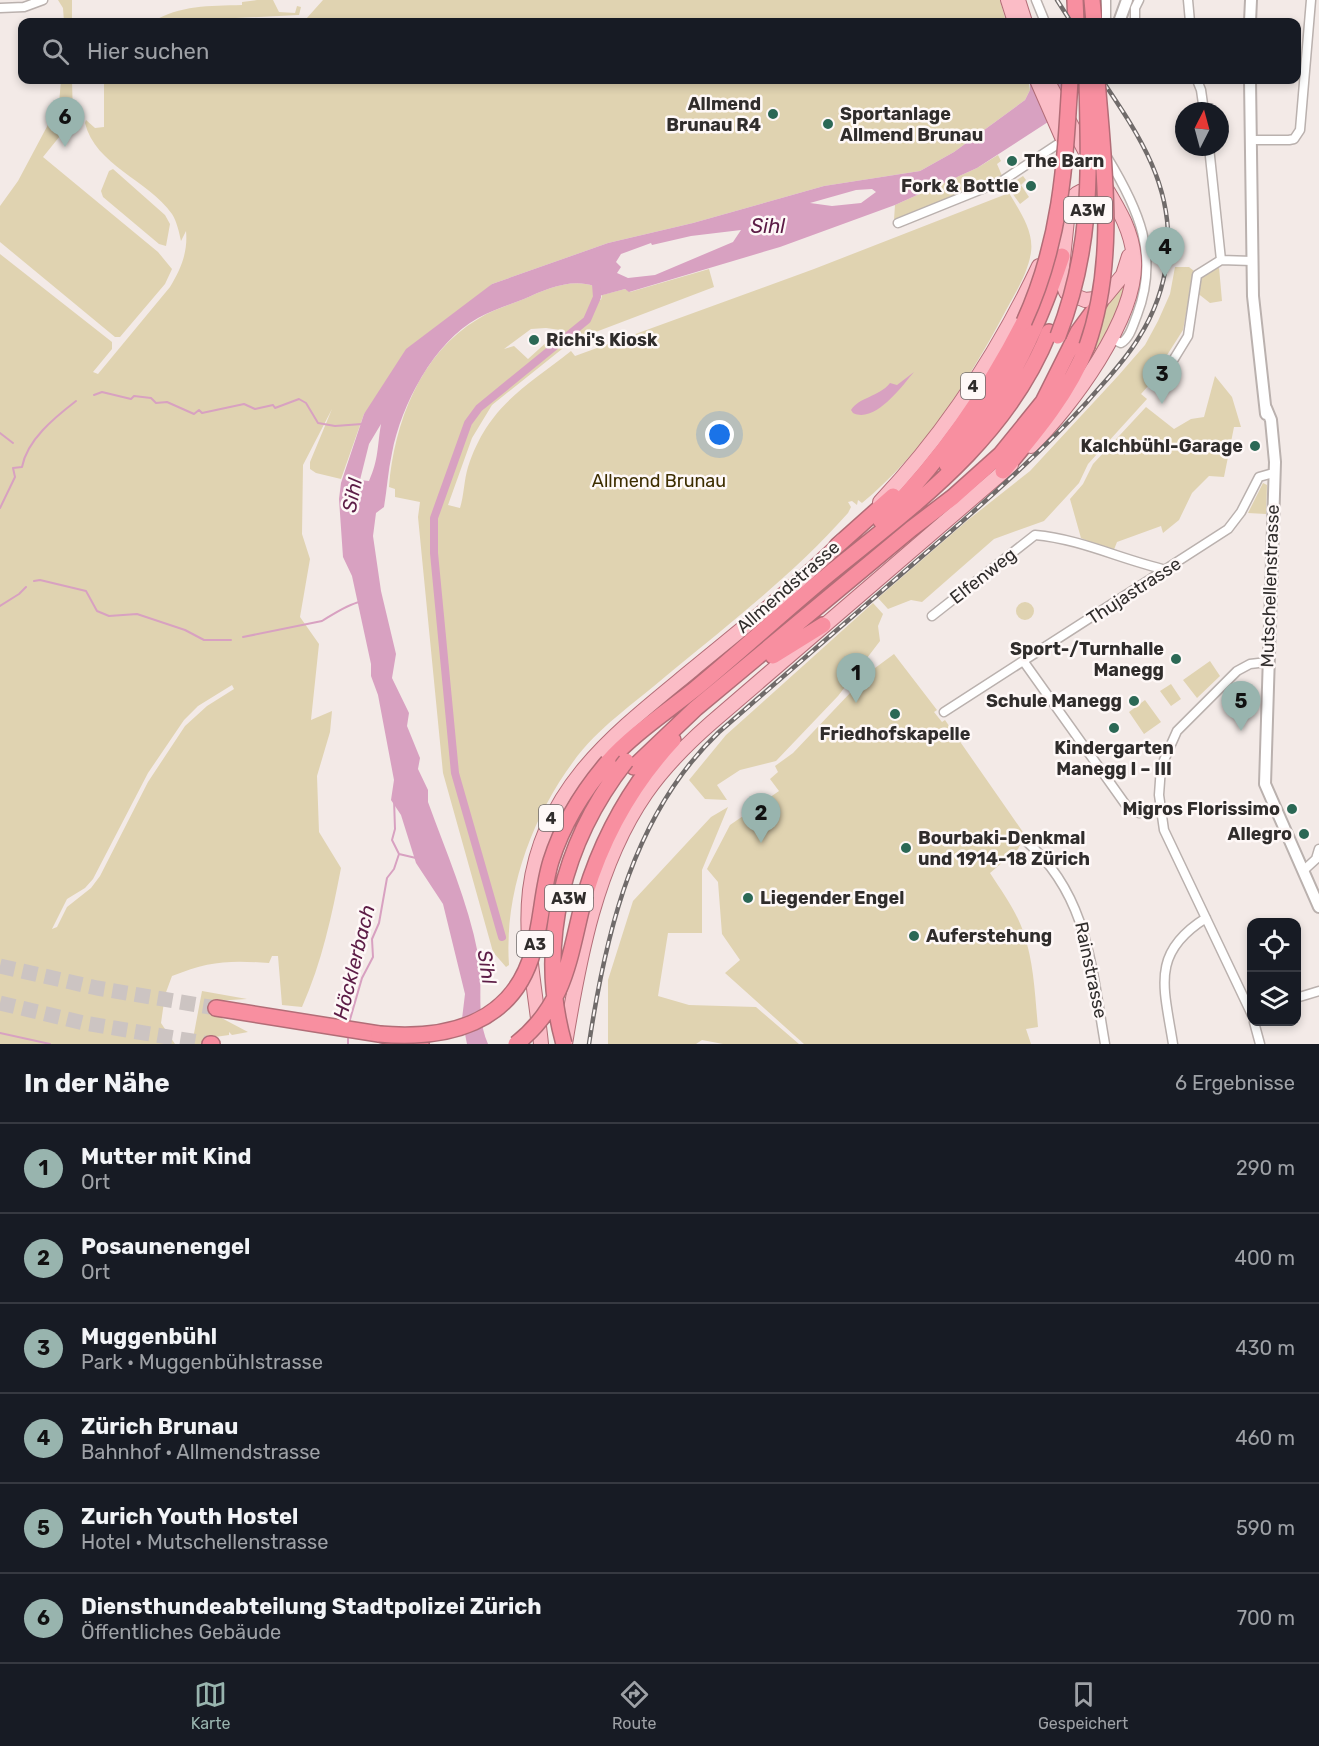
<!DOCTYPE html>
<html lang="de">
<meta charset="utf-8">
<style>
body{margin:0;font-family:Rubik,sans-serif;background:#242831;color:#f1f3f6}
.controls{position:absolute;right:18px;bottom:18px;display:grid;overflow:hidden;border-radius:12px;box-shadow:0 3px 9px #0003}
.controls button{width:54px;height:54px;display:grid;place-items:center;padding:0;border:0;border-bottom:2px solid #363941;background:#171b24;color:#f1f3f6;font:30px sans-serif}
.compass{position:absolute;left:1175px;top:102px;width:54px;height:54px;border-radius:50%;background:#171b24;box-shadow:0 3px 9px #0003;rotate:6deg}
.you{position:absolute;left:720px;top:435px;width:21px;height:21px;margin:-15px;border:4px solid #fff;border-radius:50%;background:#1a73e8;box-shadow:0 0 0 9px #1a73e833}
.badge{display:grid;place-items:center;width:39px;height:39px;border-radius:50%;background:#98b4ae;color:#111;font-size:20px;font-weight:700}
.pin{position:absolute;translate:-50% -50px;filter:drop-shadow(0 2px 3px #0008)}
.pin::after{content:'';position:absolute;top:32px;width:21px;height:18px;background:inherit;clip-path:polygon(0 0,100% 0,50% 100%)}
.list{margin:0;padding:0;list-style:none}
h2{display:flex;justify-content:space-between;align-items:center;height:78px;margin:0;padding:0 24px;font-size:26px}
h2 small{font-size:20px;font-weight:400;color:#9ea1a6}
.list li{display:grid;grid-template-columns:39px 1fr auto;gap:18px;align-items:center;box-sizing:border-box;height:90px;padding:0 24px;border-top:2px solid #363941}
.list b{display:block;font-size:22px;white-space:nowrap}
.list p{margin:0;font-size:20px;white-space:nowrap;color:#9ea1a6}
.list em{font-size:20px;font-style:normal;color:#9ea1a6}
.icon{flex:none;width:33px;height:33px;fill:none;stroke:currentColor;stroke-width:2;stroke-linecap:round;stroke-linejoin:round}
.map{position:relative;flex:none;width:1319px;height:1044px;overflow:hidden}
.search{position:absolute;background:#171b24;box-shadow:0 3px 9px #0003;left:18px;right:18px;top:18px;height:66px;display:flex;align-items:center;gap:15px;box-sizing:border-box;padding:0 21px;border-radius:12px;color:#9ea1a6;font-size:22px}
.sheet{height:618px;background:#171b24}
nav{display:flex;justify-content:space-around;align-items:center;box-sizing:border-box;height:84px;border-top:2px solid #363941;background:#171b24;font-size:16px;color:#9ea1a6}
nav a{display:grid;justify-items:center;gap:3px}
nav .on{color:#98b4ae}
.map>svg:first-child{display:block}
.green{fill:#e0d3b1;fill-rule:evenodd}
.water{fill:#d8a1c1;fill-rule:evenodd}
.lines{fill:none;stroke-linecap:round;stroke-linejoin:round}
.stream{stroke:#d8a1c1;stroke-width:2}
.canal{stroke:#d8a1c1;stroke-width:8}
.motorway-tunnel{stroke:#ccc4c2;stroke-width:15;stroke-dasharray:15 8;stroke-linecap:butt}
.minor-casing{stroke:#bab1ae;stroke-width:11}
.tertiary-casing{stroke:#bab1ae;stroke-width:14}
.primary-casing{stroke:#b26d77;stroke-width:16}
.motorway-casing{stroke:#b26d77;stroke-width:18}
.minor{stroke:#fff;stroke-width:8}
.tertiary{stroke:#fff;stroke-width:10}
.primary{stroke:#fbbcc6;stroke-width:14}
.motorway{stroke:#f88fa0;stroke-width:15}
.rail-casing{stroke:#706b6a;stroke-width:4.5}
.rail{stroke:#fef8f7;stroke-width:2;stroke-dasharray:7;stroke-linecap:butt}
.motorway-bridge-casing{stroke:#b26d77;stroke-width:18;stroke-linecap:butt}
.motorway-bridge{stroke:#f88fa0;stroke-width:15}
.poi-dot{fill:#2b6855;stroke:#fef8f7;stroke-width:2}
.labels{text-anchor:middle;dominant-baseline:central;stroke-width:5;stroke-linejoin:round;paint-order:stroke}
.shield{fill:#fef8f7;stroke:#6e6a69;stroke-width:1.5}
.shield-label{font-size:16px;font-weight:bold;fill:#302d2c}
.poi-label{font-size:18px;font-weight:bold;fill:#302d2c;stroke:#fef8f7;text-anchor:end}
.park-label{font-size:18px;fill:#3d2e00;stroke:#fef8f7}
.street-label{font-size:18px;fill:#302d2c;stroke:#fef8f7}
.water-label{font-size:20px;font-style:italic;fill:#5c1c46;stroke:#fef8f7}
</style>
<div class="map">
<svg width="1319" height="1044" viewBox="0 0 1319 1044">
<rect width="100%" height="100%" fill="#f3eae7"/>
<path class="green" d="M 58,0 L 72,0 L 72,22 L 64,22 L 63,8 Z
M 257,0 L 273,0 L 279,12 L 295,13 L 297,6 L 301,7 L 299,15 L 152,22 C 180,5 209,6 242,5 L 242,2 Z
M 323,0 L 1000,0 L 1006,22 L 252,22 L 306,19 Z
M 61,80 L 72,80 L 73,119 L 68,127 L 63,123 L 57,132 L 60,136 L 43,157 L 158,252 L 172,269 L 165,284 L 120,337 L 115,337 L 0,242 L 0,206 L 18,181 L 59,104 Z
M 104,80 L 1028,80 L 1030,90 L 1025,100 L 954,152 L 920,171 L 824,186 L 693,223 L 608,243 L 492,284 L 364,414 L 341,479 L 316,473 L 310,469 L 310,462 L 332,409 L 303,465 L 302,534 L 310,559 L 300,617 L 319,644 L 311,720 L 332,711 L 330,732 L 317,776 L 319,832 L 341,868 C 332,915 322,962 302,1007 L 282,1005 L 278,956 L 272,956 L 269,963 C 229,960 209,961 172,976 L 165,995 L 161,1023 L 175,1044 L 0,1044 L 0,254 L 112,342 L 112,349 L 93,372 L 98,374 L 170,287 C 181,269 188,252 186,231 L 181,241 C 179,232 177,222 172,214 C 148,180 95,165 85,123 L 86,120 L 95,128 L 104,127 ZM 232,685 L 234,689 L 207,706 L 185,726 L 148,782 L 100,876 L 91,888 L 67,907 L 57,927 L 52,929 L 67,899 L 85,888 L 93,879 L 148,773 L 184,720 L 198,706 Z
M 998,155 L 1001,161 L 997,164 L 1003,178 L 894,220 L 895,205 L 977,168 Z
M 113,169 L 165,215 L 170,224 L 166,246 L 159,244 L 103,197 L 101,191 L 109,171 Z
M 1023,176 L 1026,180 L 1021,185 L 1029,197 L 1020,204 L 1007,186 Z
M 1009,193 C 1019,210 1034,231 1031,252 C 1028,274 1014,295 1004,314 C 967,383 923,453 862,503 L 858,500 L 857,505 L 852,501 L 848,502 L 851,507 L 848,513 C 794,574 729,624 666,676 C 635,703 597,728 573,762 C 531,819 504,894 509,965 L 506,967 L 493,952 L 443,773 L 418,517 L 420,502 L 395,497 L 395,489 L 389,487 C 394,424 420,353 478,319 C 492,310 509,305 524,299 C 546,289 571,278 594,286 L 595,296 L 601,300 L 602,295 L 625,289 L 630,292 L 709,269 L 714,287 L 572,341 L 492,405 L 472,438 L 448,505 L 460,508 C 464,495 464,480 468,467 C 488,406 524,388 571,351 L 575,356 L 814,269 ZM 546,328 L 560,330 L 528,359 L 514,346 L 504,349 L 531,329 Z
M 1175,267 L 1189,267 L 1194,271 L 1183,330 L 1162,363 L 1157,360 L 1147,376 L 1149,385 L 1141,394 L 1147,399 L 1088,464 L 1079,483 L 1044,521 L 994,539 L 922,602 L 911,600 L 888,609 L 878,598 L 968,520 L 1030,471 L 1118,376 L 1145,345 L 1158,321 L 1170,294 Z
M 1219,267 L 1222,301 L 1210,303 L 1196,292 C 1198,279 1206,272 1219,267 Z
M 1131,277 L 1100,351 L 1077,379 L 1105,302 Z
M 1215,376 L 1232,397 L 1241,427 L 1234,427 L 1224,477 L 1209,476 L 1192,493 L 1179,520 L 1163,533 L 1161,526 L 1117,542 L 1113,552 L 1081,538 L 1070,499 L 1083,484 L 1093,464 L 1146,407 L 1174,429 L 1191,419 L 1204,417 Z
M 1263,483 L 1267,485 L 1266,514 L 1248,513 Z
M1016 611a9 9 0 1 1 18 0a9 9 0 1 1-18 0Z
M 873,603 L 883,614 L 878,626 L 880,641 L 838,696 L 776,761 L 740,770 L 717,785 L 727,800 L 705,799 L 689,780 L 726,735 Z
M 894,654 L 937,710 L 934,712 L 942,722 L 945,720 L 1025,835 L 1018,849 L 990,873 C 1003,893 1017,912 1024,934 C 1034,963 1035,996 1038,1027 L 1026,1029 L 1031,1044 L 804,1044 L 725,973 L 740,960 L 722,934 L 718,882 L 707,869 L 730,825 L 779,791 L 770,779 L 778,772 L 775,766 L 793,753 L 871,671 Z
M 1210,661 L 1220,676 L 1197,698 L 1183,680 Z
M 1171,684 L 1181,699 L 1171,706 L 1160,691 Z
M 1145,700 L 1161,722 L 1144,734 L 1129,712 Z
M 728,807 L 702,870 L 702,933 L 668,933 L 658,996 L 689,1005 L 756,1007 L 799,1044 L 723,1044 L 702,1040 L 696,1044 L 608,1044 L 608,980 L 633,901 L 711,817 Z
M 202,991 L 247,999 L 214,1001 L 209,1009 L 212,1013 L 248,1032 L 232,1035 L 229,1032 L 229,1035 L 208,1038 L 205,1044 L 192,1044 Z"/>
<path class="water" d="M 1030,80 L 1082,80 L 1048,122 L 977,168 L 895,205 L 780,247 L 629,292 L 625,289 L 599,296 L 594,286 C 571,278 546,289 524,299 C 509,305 493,310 478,318 C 434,342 401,405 392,453 C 388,471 387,489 384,507 L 376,513 L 373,536 L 381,591 L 396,654 L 392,678 L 409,713 L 407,726 L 420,758 L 418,769 L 428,790 L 428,802 C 446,852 468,902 478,954 C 484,985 475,1015 488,1044 L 467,1044 L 462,1019 L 465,994 L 443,904 L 416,863 L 401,815 L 391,800 L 394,780 L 378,695 L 371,676 L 371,664 L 352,576 L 343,557 L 339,499 L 341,483 L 364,414 L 406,349 L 492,284 L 608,243 L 693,223 L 824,186 L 920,171 L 954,152 L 1025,100 L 1030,90 ZM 872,189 L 876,192 L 861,203 L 832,206 L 810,203 L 856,190 ZM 741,230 L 733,242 L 655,275 L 628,278 L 617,273 L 621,267 L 616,262 L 621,254 L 651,243 L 652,245 L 691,236 ZM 381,424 C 377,447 379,458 369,481 L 360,480 L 369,444 Z
M 914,372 C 902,386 875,424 853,413 L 851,410 C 859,397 879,397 890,383 L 897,385 Z"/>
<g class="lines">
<path class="stream" d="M 94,395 L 102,392 L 131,399 L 134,396 L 151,398 L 156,403 L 167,402 L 194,414 L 199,410 L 202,413 L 244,404 L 255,409 L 273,405 L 275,408 L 299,399 L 306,403 L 318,423 L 335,426 L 362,424
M 0,433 L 13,443
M 0,508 L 15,477 L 13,468 L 22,467 C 27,440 54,418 76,401
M 34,581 L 40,580 L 86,591 L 97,611 L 109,616 L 137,614 L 185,630 L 204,640 L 231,640
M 0,606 L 19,594 L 26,587
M 243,637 L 322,621 C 332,615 348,604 360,602
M 394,799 L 395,829 L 392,840 L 399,854
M 349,1023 L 362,978 L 373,957 L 372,939 L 379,923 L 387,878 L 394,869 L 399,854 L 416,858
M 0,1033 L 50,1044
M 348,1035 L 348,1044"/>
<path class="canal" d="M 502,937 L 455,773 L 434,553 L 434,518 L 468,423 L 479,408 L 587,320 L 597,297 L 596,284"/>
<path class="motorway-tunnel" d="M 0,966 L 97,988 L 216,1008
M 0,1003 L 84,1023 L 210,1044"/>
<defs>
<path id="minor" d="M 1036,0 L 1045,22
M 1188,0 L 1190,22
M 0,8 L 24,7 L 43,0
M 1106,22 L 1106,0
M 1135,22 L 1135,8 L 1139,0
M 1197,80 L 1201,90 L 1204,111
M 1251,140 L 1289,140 L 1294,139 L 1300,130 L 1311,0
M 1209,147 L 1221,260
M 1107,157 C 1138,208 1160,255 1137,315 C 1133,325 1130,338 1121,343 L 1110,338
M 898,223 L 1002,181 L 1064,140
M 1169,367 L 1188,336 L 1197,275 L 1221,260 L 1252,261
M 932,616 L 1035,535 C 1081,539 1122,560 1167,570
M 1024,662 L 1128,808 L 1139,813 L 1159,810
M 944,712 L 1228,529 L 1241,512 L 1259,477 L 1273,473
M 1027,842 C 1088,895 1092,970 1105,1044
M 1304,870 L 1316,859 L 1319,849
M 1296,998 L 1319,991
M 1252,1015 L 1164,830 L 1159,795 L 1161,767 L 1177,731 L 1237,671 L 1250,664 L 1267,662
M 1254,1022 L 1260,1044
M 1173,1044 C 1164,987 1150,953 1206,918"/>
<path id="tertiary" d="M 1119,22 L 1127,0
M 1250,22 L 1251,0
M 1250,80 L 1253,296 L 1266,414
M 1266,408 L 1271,420 L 1275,462 L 1265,784 L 1319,907"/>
<path id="primary" d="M 1008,0 L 1015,22
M 1018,0 L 1025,22
M 1037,80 L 1065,144
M 1047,80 L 1090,160
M 1068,210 L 1061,278 L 1066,292 L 1085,300 L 1104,298 L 1123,275 L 1129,256
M 1059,221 C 1067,203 1073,188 1095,190
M 1031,446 C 1071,407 1137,318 1134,261 C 1133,232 1118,208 1104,185
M 880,502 C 946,432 998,353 1039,266
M 541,1044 C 536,993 524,942 530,890 C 543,786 617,732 692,670 C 743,628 796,586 843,540
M 565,1044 C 579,959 596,865 646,793 C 664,767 687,744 711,723 L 1011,465"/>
<path id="motorway" d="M 1075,0 L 1076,22
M 1092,0 L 1094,22
M 947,465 C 1003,404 1036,333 1062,256
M 1003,471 C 1035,433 1069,393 1087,346
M 881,521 C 939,463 987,394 1024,322
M 837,546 L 893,496
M 773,656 L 823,625
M 608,762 C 633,734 665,713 695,689 C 740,652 783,612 829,574 C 915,504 1006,440 1049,332
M 634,767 L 696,708 L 911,529 L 953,497 L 1001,454 L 1043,402 L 1078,332 L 1100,302
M 585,895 C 603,836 631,785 673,740
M 216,1008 L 379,1034 L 421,1044
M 210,1044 L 212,1044"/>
</defs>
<use href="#minor" class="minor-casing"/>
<use href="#tertiary" class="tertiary-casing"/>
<use href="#primary" class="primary-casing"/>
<use href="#motorway" class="motorway-casing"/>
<use href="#minor" class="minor"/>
<use href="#tertiary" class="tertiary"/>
<use href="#primary" class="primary"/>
<use href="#motorway" class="motorway"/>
<defs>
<path id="rail" d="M 1057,0 L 1071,22
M 589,1044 C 606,931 634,813 719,732 C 796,666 872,599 949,533 C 997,491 1044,449 1087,402 C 1105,381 1124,362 1138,339 C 1154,314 1164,287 1167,258 C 1175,188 1139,135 1102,80"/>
</defs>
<use href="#rail" class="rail-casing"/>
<use href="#rail" class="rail"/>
<defs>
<path id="motorway-bridge" d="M 1024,322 C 1061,241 1065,166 1070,80
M 1058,336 C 1093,246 1089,173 1087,80
M 1087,346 C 1117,261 1104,168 1097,80
M 379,1034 C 447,1040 513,1024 533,951 C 542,921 542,890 551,861 C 563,823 582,792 608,762
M 516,1044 C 568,1003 569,954 585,895
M 564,1044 C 536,944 563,841 626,761"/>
</defs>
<use href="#motorway-bridge" class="motorway-bridge-casing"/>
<use href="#motorway-bridge" class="motorway-bridge"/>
</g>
<g class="poi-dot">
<circle cx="773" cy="114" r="6"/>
<circle cx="828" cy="124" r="6"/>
<circle cx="1012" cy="161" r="6"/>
<circle cx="1031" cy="186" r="6"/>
<circle cx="534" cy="340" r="6"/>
<circle cx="1255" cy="446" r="6"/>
<circle cx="1176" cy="659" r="6"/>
<circle cx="1134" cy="701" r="6"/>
<circle cx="895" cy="714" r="6"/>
<circle cx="1114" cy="728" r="6"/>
<circle cx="1292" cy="809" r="6"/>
<circle cx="1304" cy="834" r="6"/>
<circle cx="906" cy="848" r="6"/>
<circle cx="748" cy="898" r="6"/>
<circle cx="914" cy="936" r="6"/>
</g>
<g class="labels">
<g class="shield">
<rect x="1064" y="197" width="48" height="26" rx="4.5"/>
<rect x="961" y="373" width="24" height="26" rx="4.5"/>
<rect x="539" y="805" width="24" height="26" rx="4.5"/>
<rect x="545" y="885" width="48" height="26" rx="4.5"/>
<rect x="517" y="931" width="36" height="26" rx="4.5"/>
</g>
<g class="shield-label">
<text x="1088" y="210">A3W</text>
<text x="973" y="386">4</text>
<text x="551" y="818">4</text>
<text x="569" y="898">A3W</text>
<text x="535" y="944">A3</text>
</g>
<g class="poi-label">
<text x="761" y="104">Allmend<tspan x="761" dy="21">Brunau R4</tspan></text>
<text x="840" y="114" text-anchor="start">Sportanlage<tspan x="840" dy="21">Allmend Brunau</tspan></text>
<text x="1024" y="161" text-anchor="start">The Barn</text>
<text x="1019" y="186">Fork &amp; Bottle</text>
<text x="546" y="340" text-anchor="start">Richi's Kiosk</text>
<text x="1243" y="446">Kalchbühl-Garage</text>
<text x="1164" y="649">Sport-/Turnhalle<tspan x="1164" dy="21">Manegg</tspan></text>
<text x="1122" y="701">Schule Manegg</text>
<text x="895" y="734" text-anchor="middle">Friedhofskapelle</text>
<text x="1114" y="748" text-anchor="middle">Kindergarten<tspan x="1114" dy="21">Manegg I – III</tspan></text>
<text x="1280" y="809">Migros Florissimo</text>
<text x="1292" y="834">Allegro</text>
<text x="918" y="838" text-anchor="start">Bourbaki-Denkmal<tspan x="918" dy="21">und 1914-18 Zürich</tspan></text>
<text x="760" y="898" text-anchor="start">Liegender Engel</text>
<text x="926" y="936" text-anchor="start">Auferstehung</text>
</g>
<g class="park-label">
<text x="659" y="481">Allmend Brunau</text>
</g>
<g class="street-label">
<text transform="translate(983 576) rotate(-38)">Elfenweg</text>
<text transform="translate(1270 586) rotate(-88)">Mutschellenstrasse</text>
<text transform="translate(788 587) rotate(-41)">Allmendstrasse</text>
<text transform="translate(1134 591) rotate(-33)">Thujastrasse</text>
<text transform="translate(1091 970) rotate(78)">Rainstrasse</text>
</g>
<g class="water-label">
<text x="768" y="226">Sihl</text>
<text transform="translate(352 495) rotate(-79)">Sihl</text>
<text transform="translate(354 962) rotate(-76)">Höcklerbach</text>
<text transform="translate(487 967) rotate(81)">Sihl</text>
</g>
</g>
</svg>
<div class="controls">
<button><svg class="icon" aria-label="locate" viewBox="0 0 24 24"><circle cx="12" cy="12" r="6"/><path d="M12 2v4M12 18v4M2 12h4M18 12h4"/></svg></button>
<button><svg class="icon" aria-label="layers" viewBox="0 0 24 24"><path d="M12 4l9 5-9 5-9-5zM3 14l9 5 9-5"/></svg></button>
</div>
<svg class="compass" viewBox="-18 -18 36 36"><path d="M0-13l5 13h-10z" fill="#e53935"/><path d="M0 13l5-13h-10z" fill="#9ea1a6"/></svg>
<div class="you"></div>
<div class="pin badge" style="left:856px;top:703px">1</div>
<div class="pin badge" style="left:761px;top:843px">2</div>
<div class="pin badge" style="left:1162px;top:404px">3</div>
<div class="pin badge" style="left:1165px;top:277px">4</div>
<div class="pin badge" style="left:1241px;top:731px">5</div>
<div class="pin badge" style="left:65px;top:147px">6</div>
<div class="search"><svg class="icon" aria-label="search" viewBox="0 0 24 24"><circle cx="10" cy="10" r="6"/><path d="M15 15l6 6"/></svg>Hier suchen</div>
</div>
<section class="sheet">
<h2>In der Nähe<small>6 Ergebnisse</small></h2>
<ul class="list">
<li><span class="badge">1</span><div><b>Mutter mit Kind</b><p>Ort</p></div><em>290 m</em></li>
<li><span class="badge">2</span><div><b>Posaunenengel</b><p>Ort</p></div><em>400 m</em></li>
<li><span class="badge">3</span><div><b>Muggenbühl</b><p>Park · Muggenbühlstrasse</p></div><em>430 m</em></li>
<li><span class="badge">4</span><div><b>Zürich Brunau</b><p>Bahnhof · Allmendstrasse</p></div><em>460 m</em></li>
<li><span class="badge">5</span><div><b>Zurich Youth Hostel</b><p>Hotel · Mutschellenstrasse</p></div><em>590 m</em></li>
<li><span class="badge">6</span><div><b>Diensthundeabteilung Stadtpolizei Zürich</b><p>Öffentliches Gebäude</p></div><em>700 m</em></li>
</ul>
</section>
<nav>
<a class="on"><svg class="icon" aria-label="map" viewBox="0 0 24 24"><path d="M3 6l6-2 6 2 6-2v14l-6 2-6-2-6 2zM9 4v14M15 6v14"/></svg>Karte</a>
<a><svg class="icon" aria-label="directions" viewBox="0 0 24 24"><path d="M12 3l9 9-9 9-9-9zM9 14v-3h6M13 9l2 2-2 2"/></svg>Route</a>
<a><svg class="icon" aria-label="saved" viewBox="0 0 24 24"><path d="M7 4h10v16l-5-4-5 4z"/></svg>Gespeichert</a>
</nav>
